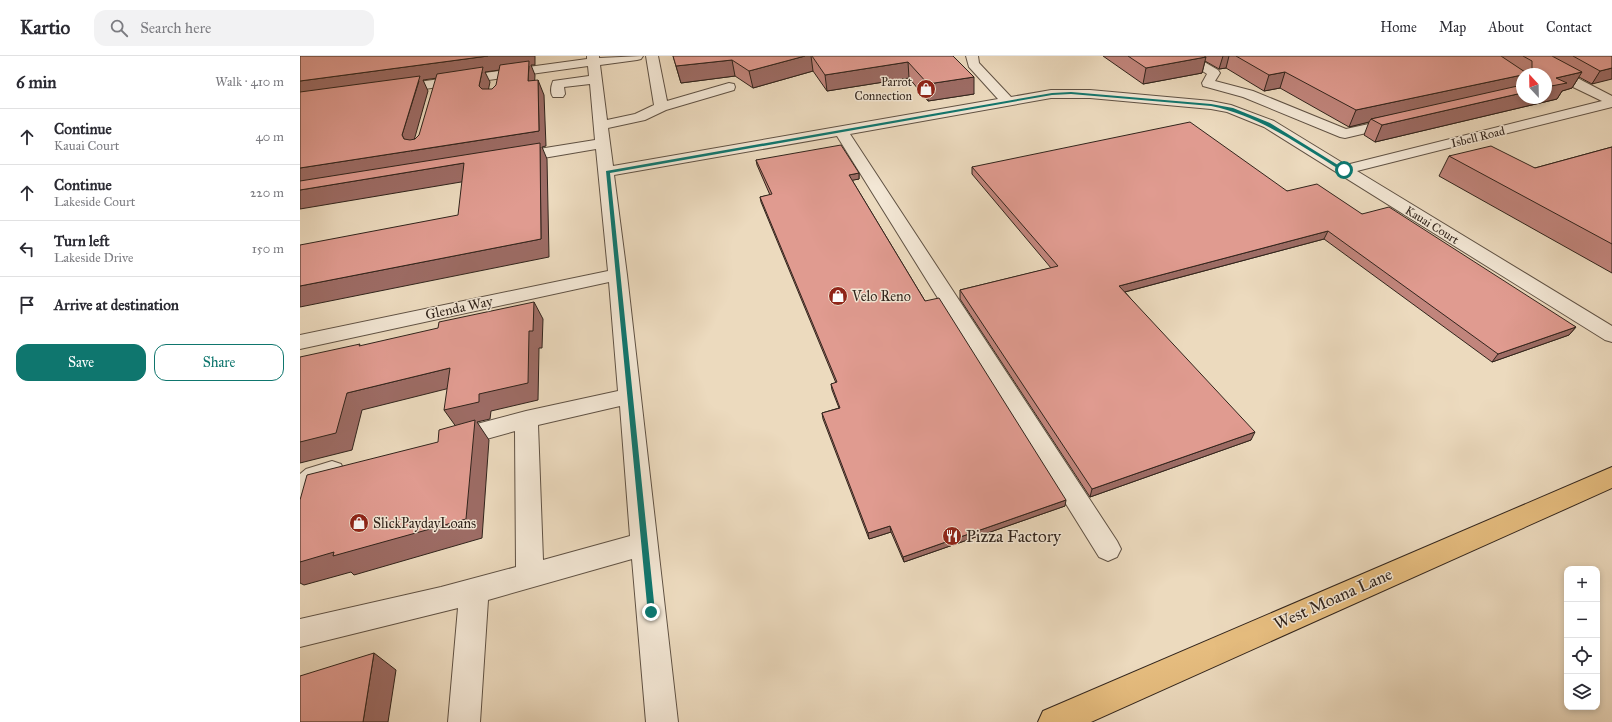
<!DOCTYPE html>
<meta charset="utf-8">
<style>
body{margin:0;font-family:"IM FELL Great Primer",serif;background:#f2f2f3;color:#2b2b33}
.controls{position:absolute;right:12px;bottom:12px;display:grid;overflow:hidden;border-radius:8px;box-shadow:0 2px 6px #0003}
.controls button{width:36px;height:36px;display:grid;place-items:center;padding:0;border:0;border-bottom:1px solid #e1e1e2;background:#fff;color:#2b2b33;font:20px sans-serif}
.compass{position:absolute;left:1216px;top:12px;width:36px;height:36px;border-radius:50%;background:#fff;box-shadow:0 2px 6px #0003;rotate:338deg}
.stop{position:absolute;width:12px;height:12px;margin:-9px;border:3px solid #0f766e;border-radius:50%;background:#fff}
.stop.end{background:#0f766e;border-color:#fff;box-shadow:0 1px 4px #0008}
.list{margin:0;padding:0;list-style:none}
h2{display:flex;justify-content:space-between;align-items:center;height:52px;margin:0;padding:0 16px;font-size:17px}
h2 small{font-size:13px;font-weight:400;color:#7c7c81}
.list li{display:grid;grid-template-columns:26px 1fr auto;gap:12px;align-items:center;box-sizing:border-box;height:56px;padding:0 16px;border-top:1px solid #e1e1e2}
.list b{display:block;font-size:15px;white-space:nowrap}
.list p{margin:0;font-size:13px;white-space:nowrap;color:#7c7c81}
.list em{font-size:13px;font-style:normal;color:#7c7c81}
.actions{display:flex;gap:8px;padding:12px 16px}
.actions a{flex:1;padding:9px 0;border:1px solid #0f766e;border-radius:12px;text-align:center;font-size:14px;color:#0f766e}
.actions .main{background:#0f766e;color:#fff}
.icon{flex:none;width:22px;height:22px;fill:none;stroke:currentColor;stroke-width:2;stroke-linecap:round;stroke-linejoin:round}
.map{position:relative;flex:none;width:1312px;height:666px;overflow:hidden}
header{display:flex;align-items:center;gap:24px;box-sizing:border-box;height:56px;padding:0 20px;background:#fff;border-bottom:1px solid #e1e1e2}
header strong{font-size:19px}
nav{display:flex;gap:22px;margin-inline-start:auto;font-size:14px}
.search{width:280px;height:36px;background:#f2f2f3;display:flex;align-items:center;gap:10px;box-sizing:border-box;padding:0 14px;border-radius:12px;color:#7c7c81;font-size:15px}
main{display:flex}
aside{flex:1;background:#fff}
.map>svg:first-child{display:block}
.lines{fill:none;stroke-linecap:round;stroke-linejoin:round}
.minor-casing{stroke:#605244;stroke-width:2}
.major-casing{stroke:#31241c;stroke-width:2}
.minor{fill:#f3e7d5;fill-rule:evenodd}
.major{fill:#e6bd7f;fill-rule:evenodd}
.wall{fill:#c1857c;stroke:#31241c;fill-rule:evenodd}
.shaded-wall{fill:#9d6c65;stroke:#31241c}
.building{fill:#e09b90;stroke:#31241c}
.route{fill:#0f766e}
.labels{text-anchor:middle;dominant-baseline:central;stroke-width:3;stroke-linejoin:round;paint-order:stroke}
.far-poi-label{font-size:12px;fill:#31241c;stroke:#f3e7d5;text-anchor:end}
.far-street-label{font-size:12px;fill:#31241c;stroke:#f3e7d5}
.poi-label{font-size:14px;fill:#31241c;stroke:#f3e7d5;text-anchor:start}
.street-label{font-size:14px;fill:#31241c;stroke:#f3e7d5}
.near-poi-label{font-size:17px;fill:#31241c;stroke:#f3e7d5;text-anchor:start}
.near-street-label{font-size:17px;fill:#31241c;stroke:#f3e7d5}
</style>
<header>
<strong>Kartio</strong>
<div class="search"><svg class="icon" aria-label="search" viewBox="0 0 24 24"><circle cx="10" cy="10" r="6"/><path d="M15 15l6 6"/></svg>Search here</div>
<nav><a>Home</a><a>Map</a><a>About</a><a>Contact</a></nav>
</header>
<main>
<aside>
<h2>6 min<small>Walk · 410 m</small></h2>
<ul class="list">
<li><svg class="icon" aria-label="ahead" viewBox="0 0 24 24"><path d="M12 20V5M6 11l6-6 6 6"/></svg><div><b>Continue</b><p>Kauai Court</p></div><em>40 m</em></li>
<li><svg class="icon" aria-label="ahead" viewBox="0 0 24 24"><path d="M12 20V5M6 11l6-6 6 6"/></svg><div><b>Continue</b><p>Lakeside Court</p></div><em>220 m</em></li>
<li><svg class="icon" aria-label="left" viewBox="0 0 24 24"><path d="M17 20v-9H6M10 6l-5 5 5 5"/></svg><div><b>Turn left</b><p>Lakeside Drive</p></div><em>150 m</em></li>
<li><svg class="icon" aria-label="arrive" viewBox="0 0 24 24"><path d="M6 21V4h12l-3 4 3 4H6"/></svg><div><b>Arrive at destination</b></div></li>
</ul>
<div class="actions"><a class="main">Save</a><a>Share</a></div>
</aside>
<div class="map">
<svg width="1312" height="666" viewBox="0 0 1312 666">
<rect width="100%" height="100%" fill="#ecdabe"/>
<filter id="stains"><feTurbulence type="fractalNoise" baseFrequency=".005" numOctaves="4"/><feColorMatrix values="0 0 0 0 .2 0 0 0 0 .09 0 0 0 0 .02 0 0 0 .5 -.17"/></filter>
<radialGradient id="worn" r=".72"><stop offset=".6" stop-color="#630" stop-opacity="0"/><stop offset="1" stop-color="#630" stop-opacity=".3"/></radialGradient>
<g class="lines">
<defs>
<path id="minor" d="M 287,0 L 299,0 L 299,2 L 343,0 L 341,3 L 337,4 L 300,9 L 307,64 L 335,58 L 354,49 L 346,0 L 358,0 L 367,45 L 429,27 L 434,28 L 435,31 L 434,34 L 366,54 L 345,64 L 308,72 L 313,110 L 698,43 L 669,11 L 666,0 L 678,0 L 679,7 L 711,41 L 751,34 L 790,34 L 911,45 L 931,49 L 974,65 L 1046,109 L 1302,45 L 1273,31 L 1226,3 L 1224,0 L 1239,0 L 1283,25 L 1312,40 L 1312,51 L 1057,115 L 1312,270 L 1312,286 L 1305,284 L 964,71 L 927,56 L 911,53 L 790,42 L 751,42 L 550,78 L 817,485 L 821,493 L 817,501 L 808,505 L 799,501 L 537,80 L 314,119 L 327,219 L 378,666 L 346,666 L 332,503 L 188,544 L 180,666 L 148,666 L 158,552 L 0,591 L 0,563 L 141,531 L 216,511 L 215,375 L 154,392 L 146,389 L 142,383 L 146,377 L 154,374 L 226,355 L 318,335 L 309,226 L 0,293 L 0,279 L 308,215 L 296,93 L 214,107 L 209,105 L 206,102 L 209,99 L 214,97 L 295,84 L 290,28 L 264,31 L 265,38 L 263,41 L 253,41 C 250,37 251,30 253,25 L 289,20 L 288,10 L 96,37 L 91,36 L 90,33 L 91,30 L 96,29 L 287,3 ZM 320,350 L 330,480 L 243,504 L 238,369 Z
M 880,0 L 894,0 L 918,14 L 920,17 L 915,25 L 953,35 L 1046,73 L 1096,62 L 1101,63 L 1103,66 L 1101,69 L 1096,70 L 1045,82 L 1040,81 L 943,41 L 903,30 L 902,27 L 907,18 Z
M 32,405 L 41,408 L 44,415 L 41,422 L 23,427 L 9,439 L 0,442 L 0,418 L 6,413 Z"/>
<path id="major" d="M 1312,411 L 1312,432 L 791,666 L 738,666 L 743,655 Z"/>
</defs>
<use href="#minor" class="minor-casing"/>
<use href="#major" class="major-casing"/>
<use href="#minor" class="minor"/>
<use href="#major" class="major"/>
</g>
<path class="wall" d="M 373,0 L 653,0 L 674,38 L 628,45 L 609,22 L 527,35 L 513,15 L 453,32 L 435,20 L 381,27 Z
M 803,0 L 1312,0 L 1292,28 L 1279,21 L 1272,32 L 1262,35 L 1257,43 L 1075,86 L 1064,79 L 1069,66 L 1049,71 L 980,32 L 964,35 L 926,12 L 919,13 L 905,5 L 902,17 L 843,28 ZM 1222,18 L 1246,18 L 1222,42 Z
M 1312,91 L 1312,217 L 1139,120 L 1149,100 L 1235,112 Z
M 456,104 L 559,117 L 559,123 L 552,124 L 625,245 L 765,450 L 604,506 L 591,476 L 569,483 L 523,363 L 522,357 L 539,352 L 532,334 L 531,328 L 536,327 L 461,146 L 460,141 L 470,139 L 457,109 Z
M 672,111 L 987,135 L 1062,158 L 1276,271 L 1269,279 L 1192,306 L 1024,183 L 825,236 L 951,384 L 790,441 L 660,243 L 660,234 L 751,212 L 672,118 Z"/>
<path class="shaded-wall" d="M 188,0 L 235,0 L 235,9 L 231,9 L 235,19 L 234,40 L 228,25 L 229,10 L 185,16 L 190,26 L 186,45 L 179,30 L 182,16 L 123,24 L 128,35 L 111,95 L 239,75 L 238,24 L 244,39 L 246,90 L 242,91 L 247,103 L 249,201 L 0,251 L 0,230 L 241,183 L 240,91 L 0,130 L 0,112 L 110,95 L 102,79 L 119,25 L 0,41 L 0,25 Z
M 505,0 L 511,0 L 513,15 L 453,32 L 449,15 Z
M 923,0 L 929,0 L 926,12 L 919,13 Z
M 906,1 L 902,17 L 843,28 L 846,12 Z
M 432,4 L 435,20 L 381,27 L 376,10 Z
M 608,6 L 609,22 L 527,35 L 525,19 Z
M 1312,12 L 1312,23 L 1292,28 L 1300,15 Z
M 985,16 L 980,32 L 964,35 L 969,19 Z
M 1282,16 L 1272,32 L 1262,35 L 1257,43 L 1075,86 L 1082,69 L 1222,37 L 1222,42 L 1246,42 L 1246,31 L 1256,22 Z
M 1222,19 L 1222,32 L 1071,63 L 1069,66 L 1049,71 L 1056,54 Z
M 674,21 L 674,38 L 628,45 L 628,28 Z
M 164,107 L 173,124 L 0,153 L 0,134 Z
M 559,117 L 559,123 L 549,125 L 549,119 Z
M 1028,175 L 1024,183 L 817,238 L 819,230 Z
M 234,246 L 243,263 L 242,292 L 239,292 L 238,344 L 191,355 L 190,363 L 177,366 L 189,384 L 182,482 L 54,519 L 51,516 L 4,529 L 0,527 L 0,506 L 157,372 L 144,354 L 179,338 L 229,275 Z
M 1276,271 L 1269,279 L 1192,306 L 1198,298 Z
M 150,312 L 162,329 L 62,354 L 52,394 L 0,407 L 0,386 L 47,337 Z
M 955,376 L 951,384 L 790,441 L 792,433 Z
M 766,444 L 765,450 L 604,506 L 603,501 Z
M 590,470 L 591,476 L 569,483 L 568,477 Z
M 74,597 L 96,614 L 88,666 L 63,666 Z"/>
<path class="building" d="M 0,0 L 188,0 L 0,25 Z
M 373,0 L 505,0 L 449,15 L 432,4 L 376,10 Z
M 512,0 L 653,0 L 674,21 L 628,28 L 608,6 L 525,19 Z
M 828,0 L 904,0 L 906,1 L 846,12 Z
M 936,0 L 1201,0 L 1225,16 L 1232,16 L 1232,5 L 1223,0 L 1252,0 L 1282,16 L 1256,22 L 1267,27 L 1246,31 L 1246,18 L 1232,18 L 1230,17 L 1222,18 L 1222,19 L 1056,54 L 985,16 L 969,19 Z
M 1273,0 L 1312,0 L 1312,12 L 1300,15 Z
M 229,5 L 228,25 L 238,24 L 239,75 L 0,112 L 0,36 L 120,20 L 102,79 L 104,83 L 110,84 L 115,83 L 119,79 L 137,18 L 183,11 L 179,30 L 182,33 L 192,33 L 196,29 L 200,9 Z
M 1222,29 L 1222,37 L 1082,69 L 1071,63 Z
M 890,66 L 987,135 L 1017,128 L 1062,158 L 1089,151 L 1276,271 L 1198,298 L 1028,175 L 819,230 L 955,376 L 792,433 L 660,234 L 758,210 L 672,111 Z
M 240,87 L 241,183 L 0,230 L 0,189 L 158,159 L 164,107 L 0,134 L 0,125 Z
M 541,89 L 559,117 L 549,119 L 625,245 L 639,242 L 766,444 L 603,501 L 590,470 L 568,477 L 522,357 L 540,352 L 531,328 L 537,326 L 460,141 L 472,138 L 456,104 Z
M 1191,90 L 1235,112 L 1312,91 L 1312,188 L 1149,100 Z
M 234,246 L 233,275 L 229,275 L 228,327 L 179,338 L 179,346 L 144,354 L 150,312 L 47,337 L 36,377 L 0,386 L 0,301 L 60,288 L 59,290 L 138,272 L 139,266 Z
M 175,364 L 166,463 L 33,500 L 34,496 L 0,506 L 0,444 L 7,419 L 138,386 L 139,374 Z
M 74,597 L 63,666 L 0,666 L 0,620 Z"/>
<path class="route" d="M 771,36 L 911,48 L 933,52 L 970,67 L 1046,114 L 1042,115 C 1000,89 960,60 911,50 L 771,38 L 752,39 L 310,117 L 355,556 L 354,559 L 348,559 L 306,115 L 752,37 Z"/>
<defs>
<symbol id="shop-disc" viewBox="-11 -11 22 22"><circle r="9.5" fill="#8f2418" stroke="#f3e7d5"/><path d="M-5-2.5h2.3a2.7 3.5 0 0 1 5.4 0H5L5.5 6h-11ZM-1.5-2.5h3a1.5 2.3 0 0 0-3 0Z" fill="#fff"/></symbol>
<symbol id="restaurant-disc" viewBox="-11 -11 22 22"><circle r="9.5" fill="#8f2418" stroke="#f3e7d5"/><path d="M-5-6h1v4h1v-4h1v4h1v-4h1v5L-1.5 .5V6h-2V.5L-5-1ZM5-6V6H3V1.5H1.5Q1.5-4 5-6Z" fill="#fff"/></symbol>
</defs>
<g fill-rule="evenodd">
<use href="#shop-disc" x="615" y="22" width="22" height="22"/>
<use href="#shop-disc" x="527" y="229" width="22" height="22"/>
<use href="#shop-disc" x="48" y="456" width="22" height="22"/>
<use href="#restaurant-disc" x="641" y="469" width="22" height="22"/>
</g>
<g class="labels">
<g class="far-poi-label">
<text x="612" y="26">Parrot<tspan x="612" dy="14">Connection</tspan></text>
</g>
<g class="far-street-label">
<text transform="translate(1178 81) rotate(-14)">Isbell Road</text>
<text transform="translate(1132 169) rotate(32)">Kauai Court</text>
</g>
<g class="poi-label">
<text x="552" y="240">Velo Reno</text>
<text x="73" y="467">SlickPaydayLoans</text>
</g>
<g class="street-label">
<text transform="translate(159 252) rotate(-12)">Glenda Way</text>
</g>
<g class="near-poi-label">
<text x="666" y="480">Pizza Factory</text>
</g>
<g class="near-street-label">
<text transform="translate(1033 543) rotate(-24)">West Moana Lane</text>
</g>
</g>
<rect width="100%" height="100%" filter="url(#stains)"/>
<rect width="100%" height="100%" fill="url(#worn)"/>
</svg>
<div class="controls">
<button>+</button>
<button>−</button>
<button><svg class="icon" aria-label="locate" viewBox="0 0 24 24"><circle cx="12" cy="12" r="6"/><path d="M12 2v4M12 18v4M2 12h4M18 12h4"/></svg></button>
<button><svg class="icon" aria-label="layers" viewBox="0 0 24 24"><path d="M12 4l9 5-9 5-9-5zM3 14l9 5 9-5"/></svg></button>
</div>
<svg class="compass" viewBox="-18 -18 36 36"><path d="M0-13l5 13h-10z" fill="#e53935"/><path d="M0 13l5-13h-10z" fill="#7c7c81"/></svg>
<div class="stop" style="left:1044px;top:114px"></div>
<div class="stop end" style="left:351px;top:556px"></div>
</div>
</main>
